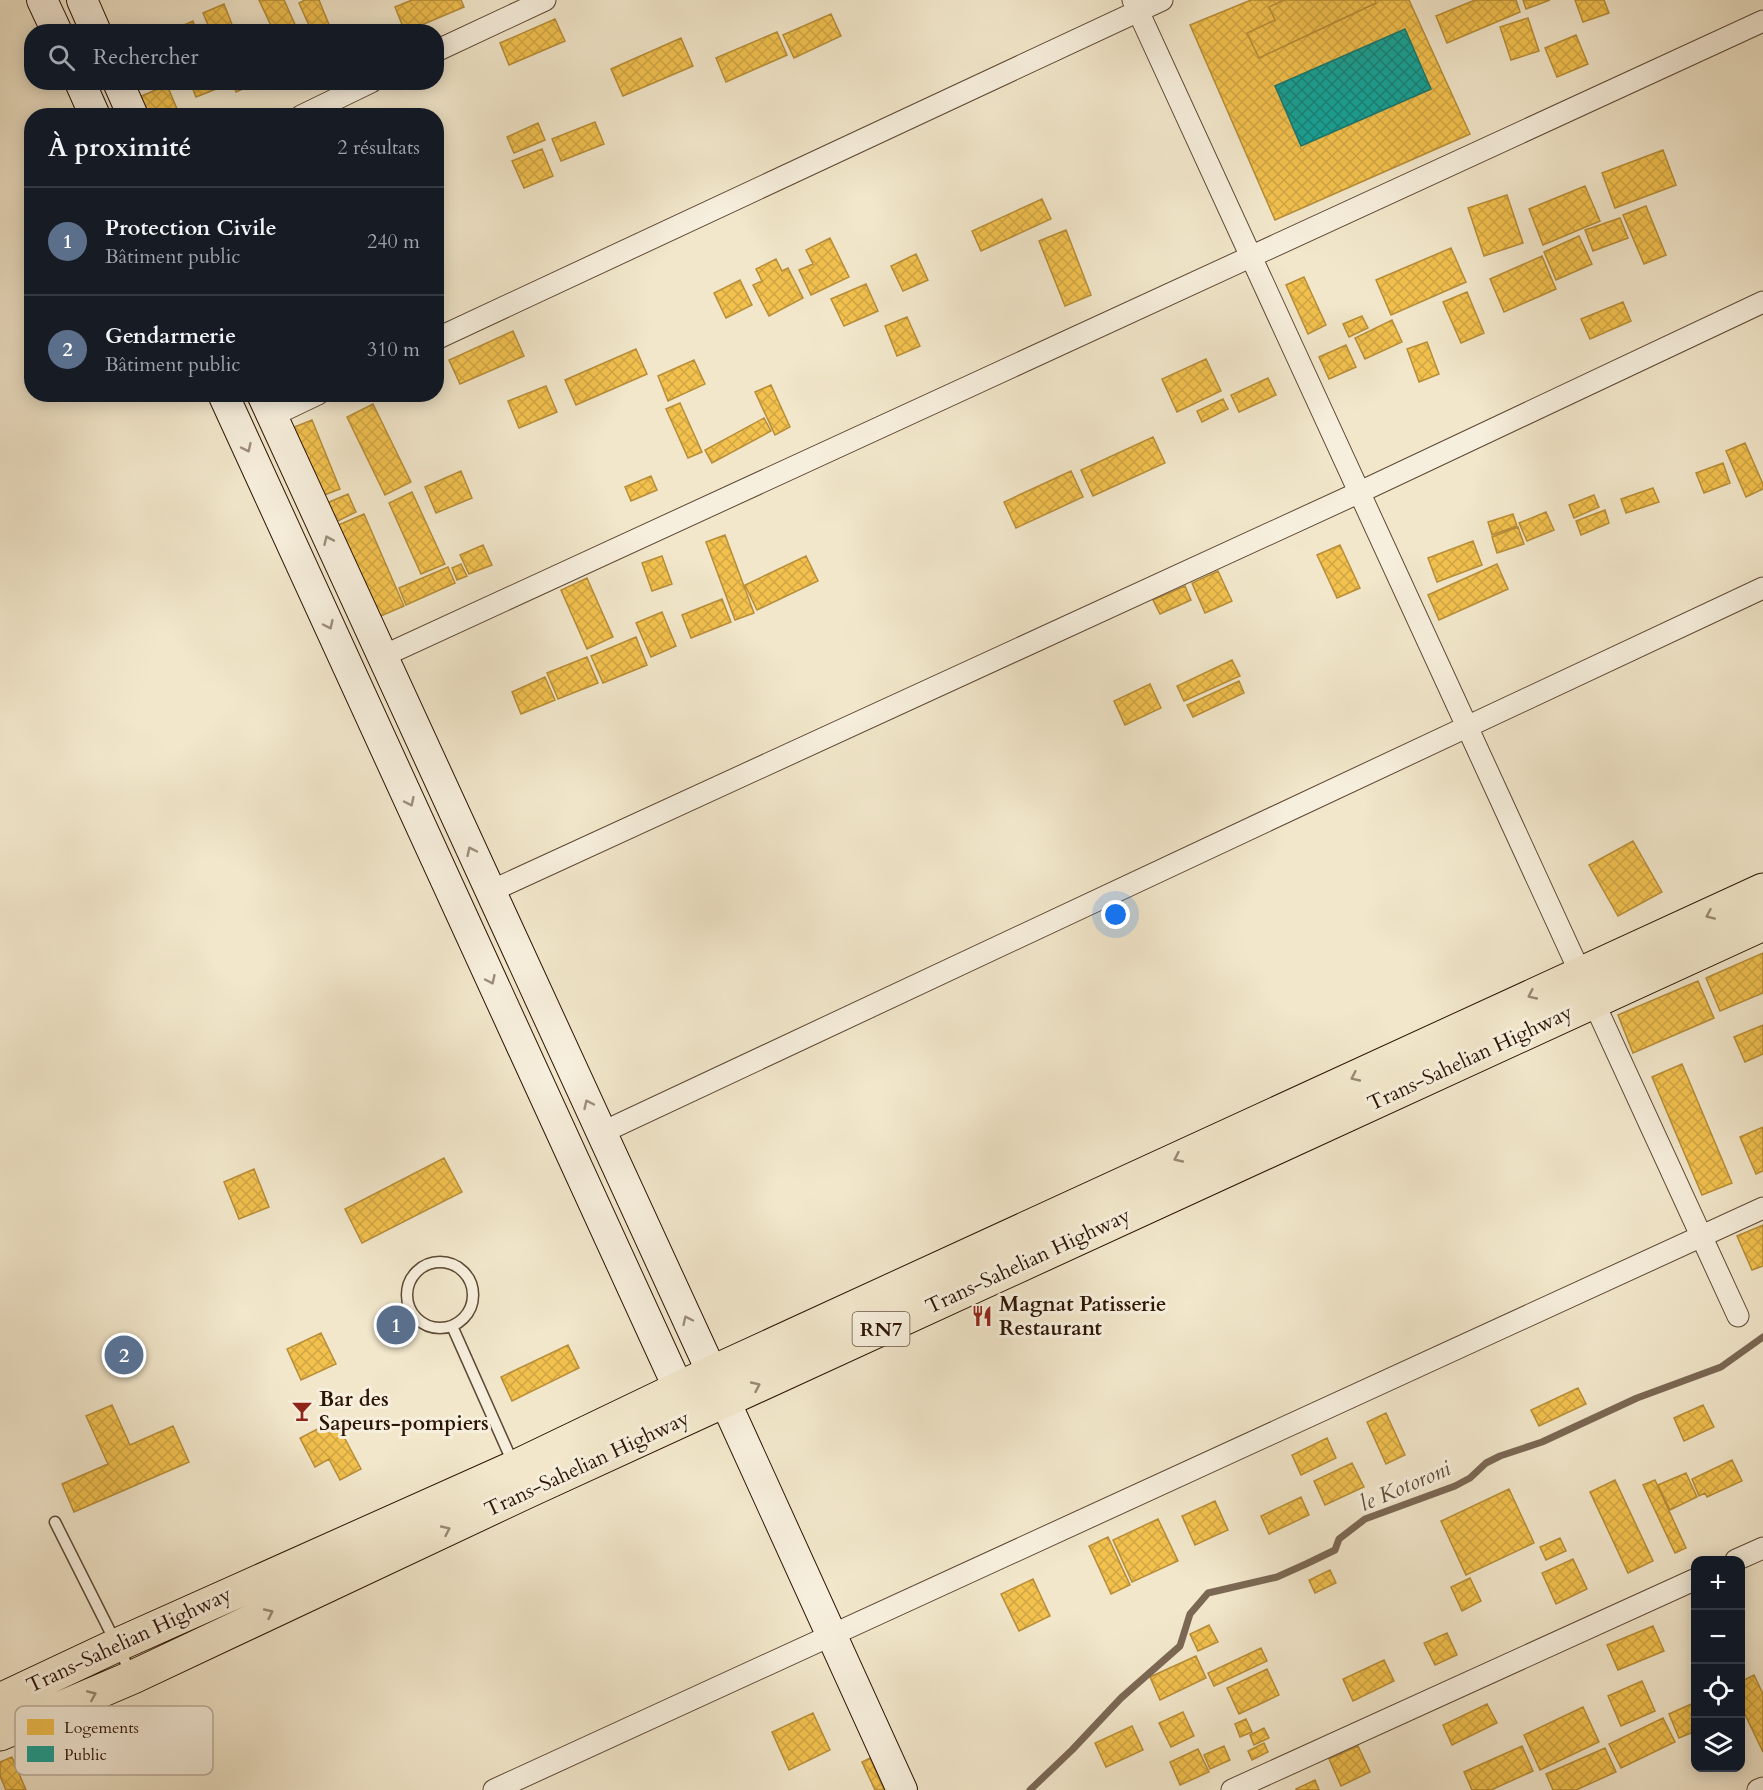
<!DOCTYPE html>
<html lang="fr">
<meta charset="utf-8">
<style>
body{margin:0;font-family:Cardo,serif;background:#20242c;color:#f1f3f6}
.controls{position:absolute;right:18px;bottom:18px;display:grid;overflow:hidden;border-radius:12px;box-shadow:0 3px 15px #0003}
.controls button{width:54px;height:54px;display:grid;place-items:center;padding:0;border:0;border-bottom:2px solid #363941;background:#171b24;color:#f1f3f6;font:30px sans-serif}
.you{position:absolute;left:1116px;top:915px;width:21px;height:21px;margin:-15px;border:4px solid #fff;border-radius:50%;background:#1a73e8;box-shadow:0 0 0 9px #1a73e833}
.badge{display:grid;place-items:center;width:39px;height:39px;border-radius:50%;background:#c59692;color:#fff;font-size:20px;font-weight:700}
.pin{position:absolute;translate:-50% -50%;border:3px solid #fff;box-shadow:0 2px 6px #0006}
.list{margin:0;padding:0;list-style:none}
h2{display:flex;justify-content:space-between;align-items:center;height:78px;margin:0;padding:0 24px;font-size:26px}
h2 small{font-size:20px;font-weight:400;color:#9ea1a6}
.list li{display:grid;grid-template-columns:39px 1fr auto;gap:18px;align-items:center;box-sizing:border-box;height:108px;padding:0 24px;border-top:2px solid #363941}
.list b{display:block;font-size:22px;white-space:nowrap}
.list p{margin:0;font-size:20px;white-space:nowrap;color:#9ea1a6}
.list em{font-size:20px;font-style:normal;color:#9ea1a6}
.icon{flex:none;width:33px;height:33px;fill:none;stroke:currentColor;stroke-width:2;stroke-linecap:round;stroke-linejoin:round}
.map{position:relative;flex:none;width:1763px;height:1790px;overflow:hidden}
.search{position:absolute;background:#171b24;box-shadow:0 3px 15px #0003;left:24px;top:24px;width:420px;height:66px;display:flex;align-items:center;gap:15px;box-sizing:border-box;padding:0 21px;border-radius:24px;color:#9ea1a6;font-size:22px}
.panel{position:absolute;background:#171b24;box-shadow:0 3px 15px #0003;left:24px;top:108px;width:420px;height:294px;border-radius:24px}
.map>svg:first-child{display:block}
.homes{fill:url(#homes-cross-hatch);stroke:#b78d38;stroke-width:1.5}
.public{fill:url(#public-cross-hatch);stroke:#1d786c;stroke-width:1.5}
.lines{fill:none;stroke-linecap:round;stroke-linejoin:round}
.stream{stroke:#7b6854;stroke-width:7}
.lane-casing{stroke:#5e4a36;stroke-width:13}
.street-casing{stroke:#5e4a36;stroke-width:23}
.secondary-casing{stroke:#2c1505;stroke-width:32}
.highway-casing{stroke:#2c1505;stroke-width:35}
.lane{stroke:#f7efdd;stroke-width:10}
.street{stroke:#f7efdd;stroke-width:21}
.secondary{stroke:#f7efdd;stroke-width:30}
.highway{stroke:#f2e7cb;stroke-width:33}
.oneway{stroke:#9c8d7c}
.oneway2{stroke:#998872}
.labels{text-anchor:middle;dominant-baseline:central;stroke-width:6;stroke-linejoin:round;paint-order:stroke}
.shield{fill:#f7efdd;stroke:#695646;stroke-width:1.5}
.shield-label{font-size:20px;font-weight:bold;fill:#2c1505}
.street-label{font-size:21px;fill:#2c1505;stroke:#f7efdd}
.poi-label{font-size:21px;font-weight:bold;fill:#2c1505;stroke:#f7efdd;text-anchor:start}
.water-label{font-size:22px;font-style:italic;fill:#604d39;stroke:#f7efdd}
.key{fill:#f7efdd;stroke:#baae9c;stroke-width:1.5}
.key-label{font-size:16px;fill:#2c1505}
</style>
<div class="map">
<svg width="1763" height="1790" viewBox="0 0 1763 1790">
<defs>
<pattern id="homes-cross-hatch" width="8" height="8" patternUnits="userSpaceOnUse" patternTransform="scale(1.5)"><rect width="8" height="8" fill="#f2c14e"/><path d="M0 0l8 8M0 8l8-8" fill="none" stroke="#d0a543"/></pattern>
<pattern id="public-cross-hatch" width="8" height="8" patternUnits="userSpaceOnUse" patternTransform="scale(1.5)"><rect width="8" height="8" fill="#17a398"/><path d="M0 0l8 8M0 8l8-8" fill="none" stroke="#15847a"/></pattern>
</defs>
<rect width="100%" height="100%" fill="#f2e7cb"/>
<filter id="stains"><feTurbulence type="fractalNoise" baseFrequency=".00333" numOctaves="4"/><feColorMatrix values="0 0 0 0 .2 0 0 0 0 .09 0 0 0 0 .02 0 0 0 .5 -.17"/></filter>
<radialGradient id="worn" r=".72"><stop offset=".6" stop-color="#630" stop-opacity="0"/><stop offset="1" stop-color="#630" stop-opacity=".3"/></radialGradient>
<path class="homes" d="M 259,0 L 284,0 L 297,29 L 291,32 L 274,32 Z
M 305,0 L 319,0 L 332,32 L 312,32 L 299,3 Z
M 412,0 L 461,0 L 464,7 L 405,32 L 395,7 Z
M 1251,0 L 1409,0 L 1470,134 L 1275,220 L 1190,25 Z
M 1284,0 L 1375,0 L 1376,3 L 1259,58 L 1247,33 L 1275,20 L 1269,7 Z
M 1475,0 L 1516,0 L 1520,12 L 1447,43 L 1436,16 Z
M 1523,0 L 1550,0 L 1526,9 Z
M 1575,0 L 1604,0 L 1609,13 L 1583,22 Z
M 224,4 L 235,32 L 211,32 L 203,13 Z
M 831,14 L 841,36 L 794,58 L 783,35 Z
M 1528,18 L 1539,51 L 1511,60 L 1500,27 Z
M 555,19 L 565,41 L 509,65 L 500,43 Z
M 193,21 L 197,32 L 168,32 Z
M 777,32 L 787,55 L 726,82 L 716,58 Z
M 1576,35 L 1588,64 L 1557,77 L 1545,48 Z
M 681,38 L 693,66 L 623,96 L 611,69 Z
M 190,82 L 223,82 L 224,86 L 196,97 Z
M 233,82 L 257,82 L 257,83 L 236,92 Z
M 167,85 L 180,116 L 145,116 L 137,98 Z
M 595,122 L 604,144 L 561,161 L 552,139 Z
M 538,123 L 545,140 L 514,153 L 507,137 Z
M 542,149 L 553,176 L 524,188 L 512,161 Z
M 1663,150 L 1676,185 L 1615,208 L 1602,173 Z
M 1585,186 L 1600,221 L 1543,245 L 1529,209 Z
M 1507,195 L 1523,243 L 1484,256 L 1468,208 Z
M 1042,199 L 1051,219 L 981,251 L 972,231 Z
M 1646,206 L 1666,255 L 1644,264 L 1623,215 Z
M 1620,218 L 1628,238 L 1593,251 L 1585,230 Z
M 1066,230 L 1091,295 L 1065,306 L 1039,241 Z
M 1579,236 L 1592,264 L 1556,280 L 1544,252 Z
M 830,238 L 849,277 L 811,295 L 799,270 L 813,264 L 806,250 Z
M 1451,248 L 1466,282 L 1391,315 L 1376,280 Z
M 916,254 L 928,280 L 903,291 L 891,266 Z
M 1542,256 L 1556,289 L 1504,312 L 1490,279 Z
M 776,259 L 782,271 L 788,268 L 803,298 L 769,316 L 753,285 L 762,281 L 756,269 Z
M 1304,277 L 1326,325 L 1308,334 L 1286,285 Z
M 740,280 L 752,305 L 726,318 L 714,293 Z
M 866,284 L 878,311 L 844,326 L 831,299 Z
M 1467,292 L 1484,333 L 1461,343 L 1443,302 Z
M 1623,302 L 1631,321 L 1590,339 L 1581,319 Z
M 1362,316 L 1368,328 L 1349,337 L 1343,324 Z
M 907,317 L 920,346 L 897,356 L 885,326 Z
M 1392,320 L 1402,342 L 1365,359 L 1355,338 Z
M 513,331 L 524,356 L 460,384 L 449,360 Z
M 1427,342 L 1439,374 L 1419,382 L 1407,349 Z
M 1346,345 L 1356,367 L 1329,379 L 1319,357 Z
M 636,349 L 647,374 L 576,405 L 565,380 Z
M 1206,359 L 1221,391 L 1177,412 L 1162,379 Z
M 694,360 L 705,384 L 668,401 L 658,376 Z
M 1268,378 L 1276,395 L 1239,412 L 1231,395 Z
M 771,385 L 790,427 L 775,435 L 755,392 Z
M 546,386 L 557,412 L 519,428 L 508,401 Z
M 1223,399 L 1228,409 L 1202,422 L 1197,411 Z
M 680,403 L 702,452 L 688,458 L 666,409 Z
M 373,404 L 411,482 L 385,495 L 347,417 Z
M 764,418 L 771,431 L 712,463 L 705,450 Z
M 312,420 L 340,489 L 319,497 L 292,428 Z
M 1153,437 L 1165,463 L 1093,496 L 1081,470 Z
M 1745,443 L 1763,484 L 1763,489 L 1746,497 L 1726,451 Z
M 1723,463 L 1730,483 L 1704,493 L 1696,473 Z
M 461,471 L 472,498 L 436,513 L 425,487 Z
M 1071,471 L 1083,497 L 1016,528 L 1004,502 Z
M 651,476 L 657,490 L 631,501 L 625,487 Z
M 1653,488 L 1659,502 L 1626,513 L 1621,499 Z
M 412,492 L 445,564 L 421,574 L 389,503 Z
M 348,494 L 356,512 L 336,522 L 327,503 Z
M 1594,495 L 1599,507 L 1574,518 L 1569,505 Z
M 1605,510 L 1609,523 L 1581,535 L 1576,521 Z
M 1546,512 L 1554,530 L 1527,541 L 1519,523 Z
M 364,514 L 404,606 L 376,618 L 336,526 Z
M 1513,514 L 1517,526 L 1492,535 L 1488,522 Z
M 1518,527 L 1524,544 L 1497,553 L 1492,537 Z
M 725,535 L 754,613 L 735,620 L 706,542 Z
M 1473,541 L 1482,565 L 1437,582 L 1428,558 Z
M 483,545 L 492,565 L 469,574 L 460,555 Z
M 1340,545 L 1360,588 L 1337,598 L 1317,555 Z
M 662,556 L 672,584 L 652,591 L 642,563 Z
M 806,556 L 818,581 L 757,610 L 745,585 Z
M 461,564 L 467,576 L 457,580 L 452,568 Z
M 1497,564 L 1508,589 L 1439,620 L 1428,595 Z
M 448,567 L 455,583 L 406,605 L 399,588 Z
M 1218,571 L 1232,601 L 1205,613 L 1192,583 Z
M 587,578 L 613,637 L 587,649 L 561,590 Z
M 1185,586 L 1191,600 L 1160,614 L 1153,600 Z
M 722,599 L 731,622 L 691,638 L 682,615 Z
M 662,612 L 676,646 L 651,657 L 636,623 Z
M 636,637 L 647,665 L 603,683 L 591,656 Z
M 587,657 L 598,683 L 558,699 L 547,673 Z
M 1232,660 L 1240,676 L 1184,701 L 1177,686 Z
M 545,677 L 555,700 L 521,714 L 512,692 Z
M 1239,681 L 1244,693 L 1193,717 L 1187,705 Z
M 1150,684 L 1161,708 L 1125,725 L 1114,701 Z
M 1633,841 L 1662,892 L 1618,916 L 1589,865 Z
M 1763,953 L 1763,993 L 1720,1011 L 1706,978 Z
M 1698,981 L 1714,1018 L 1633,1053 L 1618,1015 Z
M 1763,1025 L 1763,1054 L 1745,1062 L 1734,1037 Z
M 1682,1064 L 1732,1183 L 1702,1195 L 1652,1077 Z
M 1763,1127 L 1763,1171 L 1756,1174 L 1740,1137 Z
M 444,1158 L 462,1192 L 362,1243 L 345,1209 Z
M 254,1169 L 269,1207 L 239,1219 L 224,1182 Z
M 1763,1225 L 1763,1266 L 1752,1270 L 1737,1236 Z
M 321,1333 L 336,1364 L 301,1380 L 287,1349 Z
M 568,1345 L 579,1368 L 512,1401 L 501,1377 Z
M 1578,1388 L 1586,1404 L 1539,1426 L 1531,1410 Z
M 112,1405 L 130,1445 L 173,1426 L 189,1462 L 74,1512 L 62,1484 L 108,1464 L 86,1416 Z
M 1703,1405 L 1714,1427 L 1684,1441 L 1674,1418 Z
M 1386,1413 L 1405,1455 L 1386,1464 L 1367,1422 Z
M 335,1420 L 361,1469 L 340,1480 L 329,1459 L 315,1467 L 300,1438 Z
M 1327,1438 L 1336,1458 L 1301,1475 L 1292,1455 Z
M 1732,1460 L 1742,1481 L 1707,1497 L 1705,1493 L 1699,1496 L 1692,1479 Z
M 1352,1463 L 1364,1487 L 1325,1505 L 1314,1481 Z
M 1686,1473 L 1697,1497 L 1670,1510 L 1658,1485 Z
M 1615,1480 L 1653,1561 L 1628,1573 L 1590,1492 Z
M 1655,1480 L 1686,1548 L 1675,1553 L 1643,1485 Z
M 1509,1489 L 1534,1543 L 1466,1575 L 1441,1521 Z
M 1301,1497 L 1309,1515 L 1269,1534 L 1261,1516 Z
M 1215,1501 L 1228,1530 L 1195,1545 L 1182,1516 Z
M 1158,1519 L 1178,1561 L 1132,1582 L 1113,1540 Z
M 1108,1537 L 1130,1585 L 1111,1594 L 1089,1546 Z
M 1560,1538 L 1566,1551 L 1546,1560 L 1540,1547 Z
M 1573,1559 L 1587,1589 L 1556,1604 L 1542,1573 Z
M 1330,1570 L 1336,1583 L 1315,1593 L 1309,1580 Z
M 1470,1578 L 1481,1601 L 1462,1611 L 1451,1587 Z
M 1033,1579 L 1050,1616 L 1019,1631 L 1001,1594 Z
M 1209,1625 L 1218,1642 L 1198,1651 L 1190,1634 Z
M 1653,1626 L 1664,1651 L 1618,1670 L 1607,1645 Z
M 1447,1633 L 1457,1655 L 1435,1665 L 1424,1643 Z
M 1261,1648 L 1267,1661 L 1214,1686 L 1208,1673 Z
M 1196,1656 L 1206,1678 L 1160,1700 L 1150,1677 Z
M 1384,1660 L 1394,1681 L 1353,1701 L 1343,1679 Z
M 1267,1669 L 1279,1695 L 1239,1714 L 1227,1688 Z
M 1754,1675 L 1763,1694 L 1763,1752 L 1740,1704 L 1740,1682 Z
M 1642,1681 L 1655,1711 L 1621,1726 L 1608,1696 Z
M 1696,1702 L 1696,1731 L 1679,1738 L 1669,1714 Z
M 1487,1704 L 1497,1723 L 1452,1745 L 1443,1725 Z
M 1583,1707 L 1599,1742 L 1540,1770 L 1524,1735 Z
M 1183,1712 L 1194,1736 L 1171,1747 L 1159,1723 Z
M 813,1713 L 830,1750 L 789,1770 L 772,1732 Z
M 1663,1718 L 1675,1742 L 1621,1768 L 1609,1744 Z
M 1246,1719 L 1252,1732 L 1240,1737 L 1235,1724 Z
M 1132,1726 L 1143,1750 L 1106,1767 L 1095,1743 Z
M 1264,1728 L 1269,1738 L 1254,1745 L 1250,1735 Z
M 1264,1743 L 1268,1752 L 1252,1760 L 1248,1751 Z
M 1224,1746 L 1230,1760 L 1210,1769 L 1204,1755 Z
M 1358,1746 L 1370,1772 L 1341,1786 L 1329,1759 Z
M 1522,1746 L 1533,1771 L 1491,1790 L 1472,1790 L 1464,1772 Z
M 1605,1748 L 1616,1772 L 1576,1790 L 1553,1790 L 1546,1774 Z
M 1198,1749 L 1209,1772 L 1180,1785 L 1170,1762 Z
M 12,1757 L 26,1790 L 6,1790 L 0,1776 L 0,1762 Z
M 870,1758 L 884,1790 L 875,1790 L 862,1762 Z
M 1315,1780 L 1319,1790 L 1296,1790 L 1296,1789 Z"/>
<path class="public" d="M 1405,29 L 1431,89 L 1301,146 L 1275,86 Z"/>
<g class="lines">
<path class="stream" d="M 1030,1790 L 1072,1750 L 1121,1698 L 1180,1646 L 1190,1614 L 1208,1593 L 1277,1577 L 1306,1564 L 1335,1550 L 1339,1539 L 1365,1519 L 1455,1486 L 1470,1478 L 1486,1463 L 1500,1456 L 1542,1442 L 1637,1398 L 1721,1367 L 1763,1337"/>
<defs>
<path id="lane" d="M407 1295a33 33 0 1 1 66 0a33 33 0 1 1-66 0Z
M 452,1326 L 513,1463
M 55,1522 L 132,1675"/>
<path id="street" d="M 1133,0 L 1738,1316
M 436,51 L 545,0
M 301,116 L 371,82
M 436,339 L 1162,0
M 272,416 L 318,394
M 381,657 L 1763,21
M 489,892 L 1360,492 L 1763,302
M 601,1133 L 1763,588
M 1736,1560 L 1763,1548
M 494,1790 L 1763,1208
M 1232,1790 L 1696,1579
M 1758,1790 L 1763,1788"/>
<path id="secondary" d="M 42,0 L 57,32
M 82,0 L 96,32
M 80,82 L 95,116
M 118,82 L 133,116
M 223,394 L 688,1409
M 262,394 L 725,1401 L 902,1790"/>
<path id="highway" d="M 0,1700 L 117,1645 L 515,1467 L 711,1373 L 1763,890
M 0,1734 L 133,1677 L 526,1492 L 1763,924"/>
</defs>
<use href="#lane" class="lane-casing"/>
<use href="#street" class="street-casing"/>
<use href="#secondary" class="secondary-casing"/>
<use href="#highway" class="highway-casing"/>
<use href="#lane" class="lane"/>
<use href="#street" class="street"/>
<use href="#secondary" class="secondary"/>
<use href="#highway" class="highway"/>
</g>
<defs><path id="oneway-chevron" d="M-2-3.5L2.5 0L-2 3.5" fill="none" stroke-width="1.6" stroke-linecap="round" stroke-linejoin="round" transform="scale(1.5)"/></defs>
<g class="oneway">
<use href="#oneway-chevron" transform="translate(247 448) rotate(65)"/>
<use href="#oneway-chevron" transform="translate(328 540) rotate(-114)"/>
<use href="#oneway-chevron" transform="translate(329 625) rotate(65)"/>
<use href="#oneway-chevron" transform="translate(410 802) rotate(65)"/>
<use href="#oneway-chevron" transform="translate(471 851) rotate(-115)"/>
<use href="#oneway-chevron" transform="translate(491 980) rotate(65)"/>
<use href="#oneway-chevron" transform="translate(588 1104) rotate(-115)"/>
<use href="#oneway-chevron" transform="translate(687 1320) rotate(-115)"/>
</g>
<g class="oneway2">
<use href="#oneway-chevron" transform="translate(1710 915) rotate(156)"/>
<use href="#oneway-chevron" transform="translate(1532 995) rotate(155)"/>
<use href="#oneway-chevron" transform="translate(1355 1077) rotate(155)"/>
<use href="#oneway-chevron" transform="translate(1178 1158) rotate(155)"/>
<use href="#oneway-chevron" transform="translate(756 1386) rotate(-25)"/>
<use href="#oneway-chevron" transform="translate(446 1530) rotate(-25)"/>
<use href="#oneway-chevron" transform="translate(269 1613) rotate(-25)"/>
<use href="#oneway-chevron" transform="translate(92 1695) rotate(-23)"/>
</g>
<defs>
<symbol id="restaurant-bare" viewBox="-9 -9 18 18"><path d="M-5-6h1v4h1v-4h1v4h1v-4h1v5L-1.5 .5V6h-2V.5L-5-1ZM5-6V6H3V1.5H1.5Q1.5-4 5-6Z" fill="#8f2418" stroke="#f7efdd" stroke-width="2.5" paint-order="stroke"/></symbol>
<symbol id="bar-bare" viewBox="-9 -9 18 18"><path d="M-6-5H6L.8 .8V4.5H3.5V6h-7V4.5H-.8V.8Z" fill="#8f2418" stroke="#f7efdd" stroke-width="2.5" paint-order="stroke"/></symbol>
</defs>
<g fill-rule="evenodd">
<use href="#restaurant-bare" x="967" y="1301" width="30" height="30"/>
<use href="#bar-bare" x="287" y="1396" width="30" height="30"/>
</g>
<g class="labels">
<rect class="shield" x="852.5" y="1312" width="57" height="34" rx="4.5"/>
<g class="shield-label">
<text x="881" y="1329">RN7</text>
</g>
<g class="street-label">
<text transform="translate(1470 1058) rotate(-25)">Trans-Sahelian Highway</text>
<text transform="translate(1028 1261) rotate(-25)">Trans-Sahelian Highway</text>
<text transform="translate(587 1464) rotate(-25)">Trans-Sahelian Highway</text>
<text transform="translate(129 1640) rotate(-25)">Trans-Sahelian Highway</text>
</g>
<g class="poi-label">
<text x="999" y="1304">Magnat Patisserie<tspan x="999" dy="24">Restaurant</tspan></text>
<text x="319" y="1399">Bar des<tspan x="319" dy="24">Sapeurs-pompiers</tspan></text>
</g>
<g class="water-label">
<text transform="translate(1405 1486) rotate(-23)">le Kotoroni</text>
</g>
</g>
<rect x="15" y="1706" width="198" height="69" rx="9" class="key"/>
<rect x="27" y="1719" width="27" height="16" fill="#f2c14e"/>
<rect x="27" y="1746" width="27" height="16" fill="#17a398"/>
<g class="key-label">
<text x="64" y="1733">Logements</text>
<text x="64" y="1760">Public</text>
</g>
<rect width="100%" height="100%" filter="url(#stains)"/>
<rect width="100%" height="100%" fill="url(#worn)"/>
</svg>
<div class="controls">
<button>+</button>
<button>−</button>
<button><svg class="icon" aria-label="locate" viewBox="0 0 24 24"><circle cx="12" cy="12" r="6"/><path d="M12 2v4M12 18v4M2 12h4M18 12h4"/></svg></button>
<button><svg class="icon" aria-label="layers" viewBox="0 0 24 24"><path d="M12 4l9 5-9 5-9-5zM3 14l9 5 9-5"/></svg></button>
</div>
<div class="you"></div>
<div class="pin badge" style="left:396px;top:1325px;background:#5c6f8a">1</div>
<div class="pin badge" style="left:124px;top:1355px;background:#5c6f8a">2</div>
<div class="search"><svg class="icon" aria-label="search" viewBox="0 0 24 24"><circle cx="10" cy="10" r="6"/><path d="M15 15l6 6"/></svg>Rechercher</div>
<section class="panel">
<h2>À proximité<small>2 résultats</small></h2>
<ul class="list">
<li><span class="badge" style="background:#5c6f8a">1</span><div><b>Protection Civile</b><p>Bâtiment public</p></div><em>240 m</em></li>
<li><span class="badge" style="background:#5c6f8a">2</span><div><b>Gendarmerie</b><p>Bâtiment public</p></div><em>310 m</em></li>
</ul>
</section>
</div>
